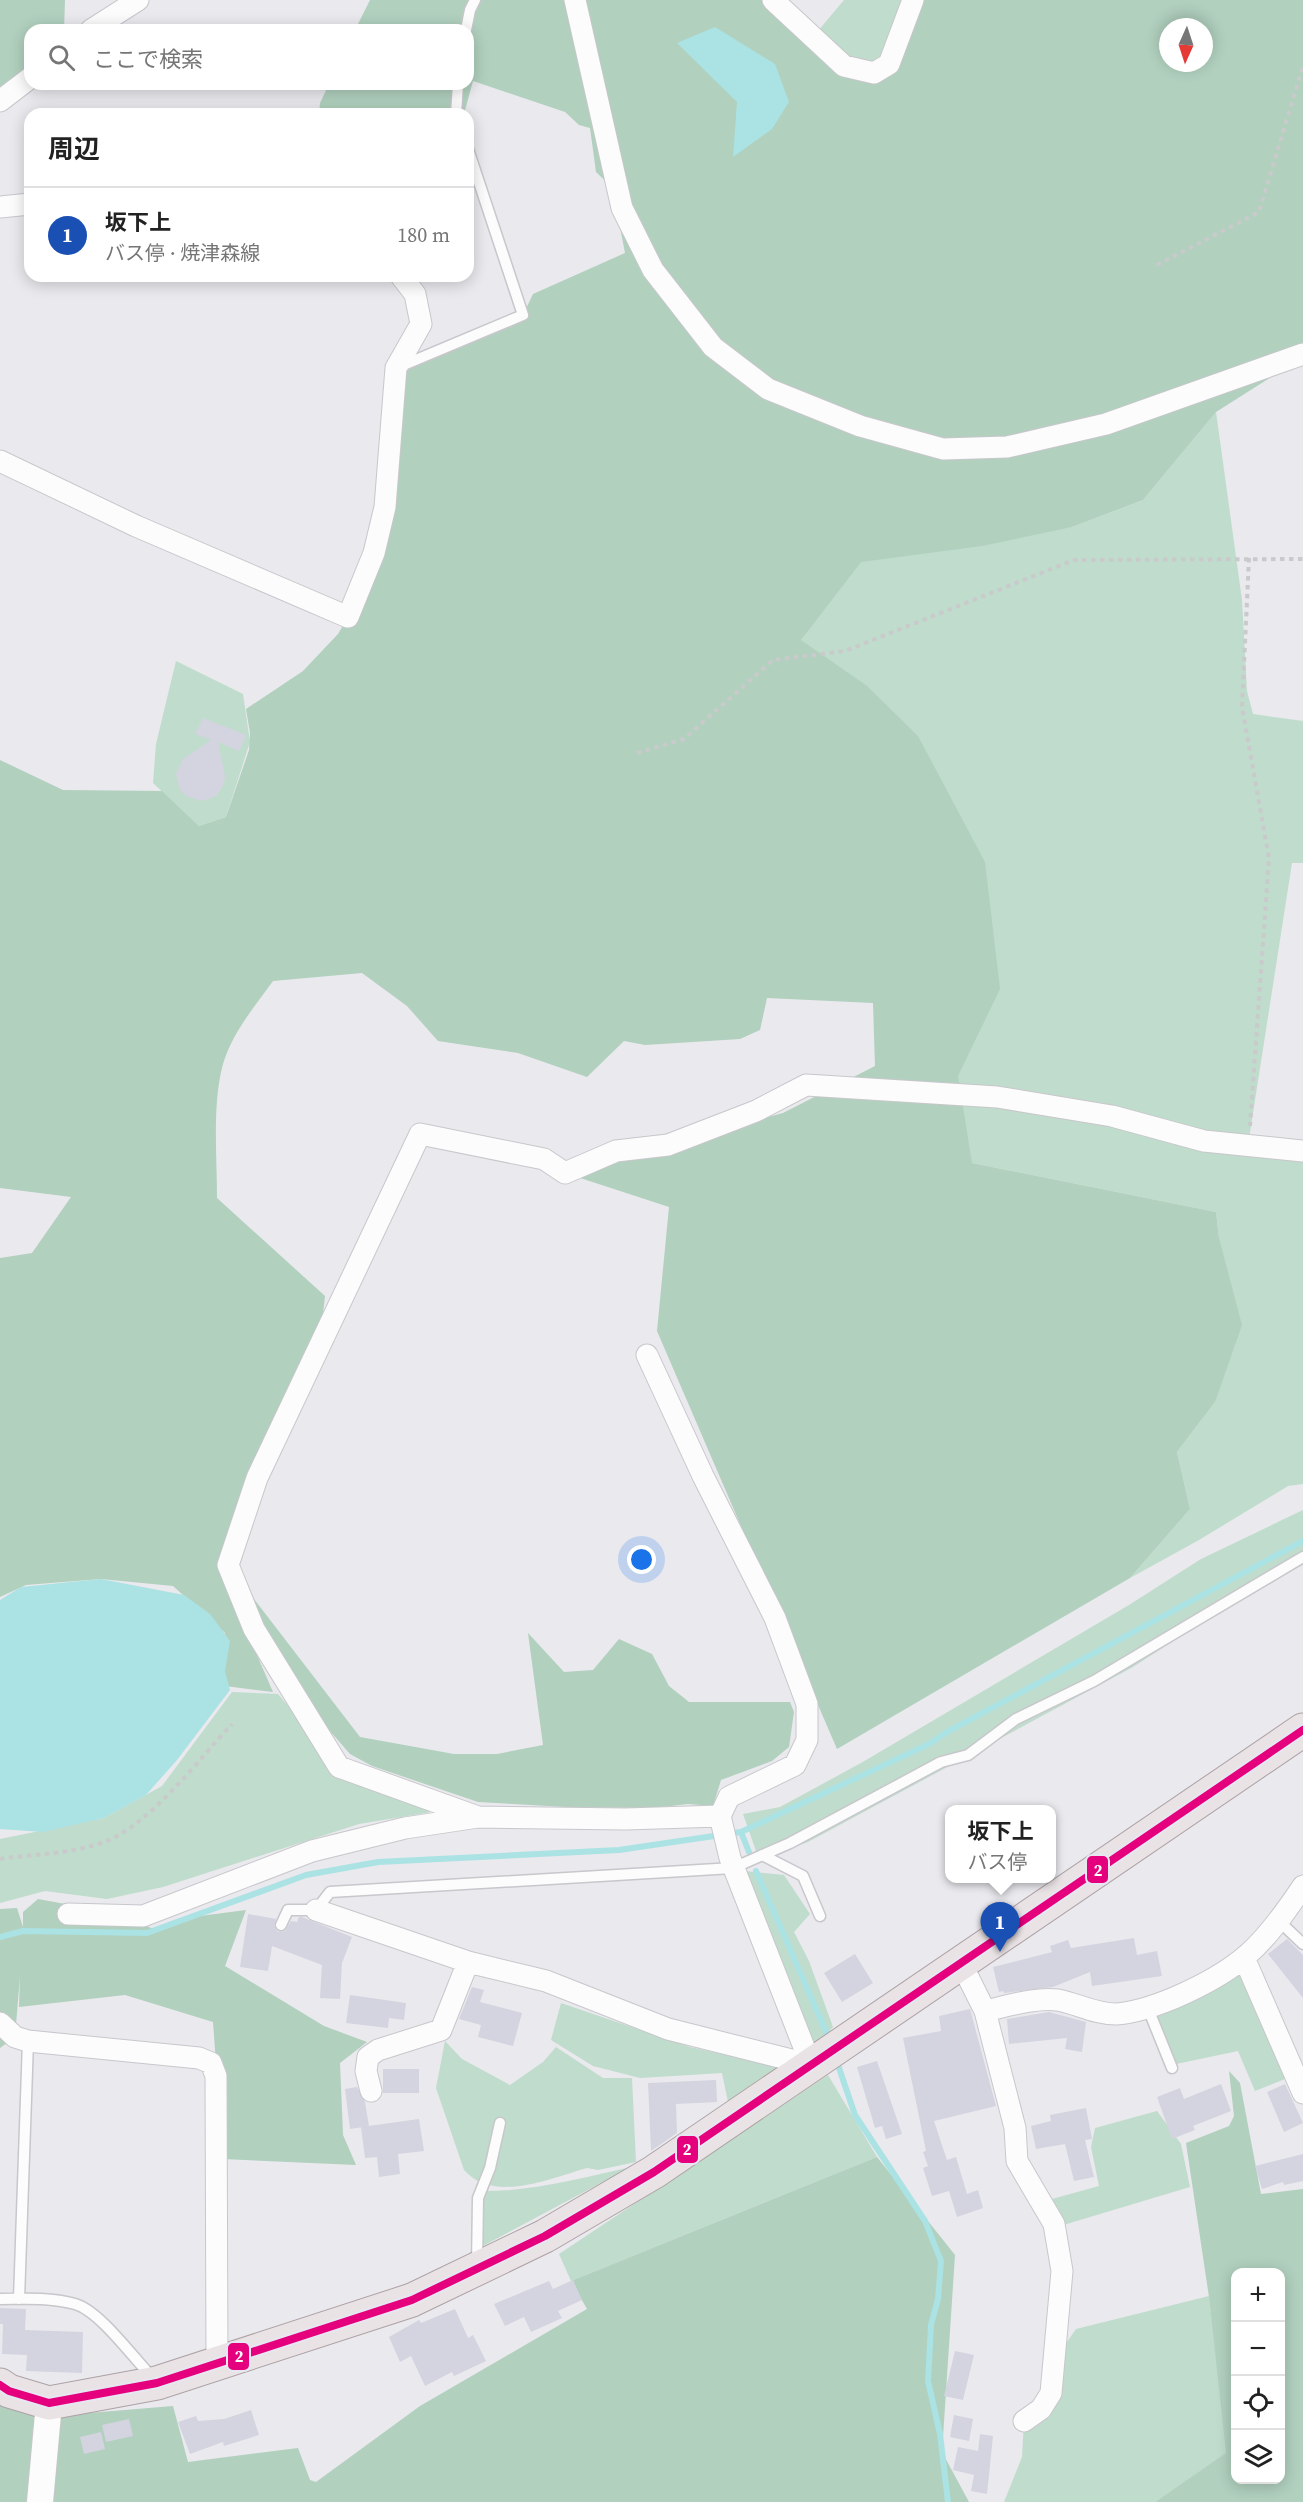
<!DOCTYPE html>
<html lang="ja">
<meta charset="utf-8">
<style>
body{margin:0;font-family:"Source Serif 4","Noto Sans JP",serif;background:#f6f6f6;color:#222}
.controls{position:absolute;right:18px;bottom:18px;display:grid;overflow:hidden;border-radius:12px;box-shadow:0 3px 15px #0003}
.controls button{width:54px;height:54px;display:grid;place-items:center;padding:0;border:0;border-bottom:2px solid #e0e0e0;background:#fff;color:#222;font:30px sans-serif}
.compass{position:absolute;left:1159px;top:18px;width:54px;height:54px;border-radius:50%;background:#fff;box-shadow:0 3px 15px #0003;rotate:183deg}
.you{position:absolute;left:642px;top:1560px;width:21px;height:21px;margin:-15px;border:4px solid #fff;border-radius:50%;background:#1a73e8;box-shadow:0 0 0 9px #1a73e833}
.badge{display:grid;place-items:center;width:39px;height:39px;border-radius:50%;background:#d93025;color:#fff;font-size:20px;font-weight:700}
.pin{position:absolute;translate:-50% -50px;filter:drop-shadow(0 2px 3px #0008)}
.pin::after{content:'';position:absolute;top:32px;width:21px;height:18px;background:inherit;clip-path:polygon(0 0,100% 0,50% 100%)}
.popup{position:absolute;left:945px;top:1805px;width:111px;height:78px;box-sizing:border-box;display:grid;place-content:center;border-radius:12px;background:#fff;filter:drop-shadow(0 2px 4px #0005);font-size:20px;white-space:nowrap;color:#767676}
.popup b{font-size:22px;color:#222}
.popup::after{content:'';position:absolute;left:50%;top:100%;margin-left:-12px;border:12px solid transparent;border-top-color:#fff}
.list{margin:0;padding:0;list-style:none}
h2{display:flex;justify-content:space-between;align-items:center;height:78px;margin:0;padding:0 24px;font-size:26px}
h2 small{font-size:20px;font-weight:400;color:#767676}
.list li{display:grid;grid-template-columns:39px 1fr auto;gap:18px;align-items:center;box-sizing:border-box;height:96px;padding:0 24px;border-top:2px solid #e0e0e0}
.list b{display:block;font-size:22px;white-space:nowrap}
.list p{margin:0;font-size:20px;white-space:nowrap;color:#767676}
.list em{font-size:20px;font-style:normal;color:#767676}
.icon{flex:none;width:33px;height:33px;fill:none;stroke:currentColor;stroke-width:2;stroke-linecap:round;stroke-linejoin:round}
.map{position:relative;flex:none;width:1303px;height:2502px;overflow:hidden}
.search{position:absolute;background:#fff;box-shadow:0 3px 15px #0003;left:24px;top:24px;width:450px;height:66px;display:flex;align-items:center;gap:15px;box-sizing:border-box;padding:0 21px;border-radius:18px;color:#767676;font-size:22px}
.panel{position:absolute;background:#fff;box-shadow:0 3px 15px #0003;left:24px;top:108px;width:450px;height:174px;border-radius:18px}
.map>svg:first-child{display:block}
.green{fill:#c0dccc}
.forest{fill:#b1d0be;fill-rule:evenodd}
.water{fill:#abe2e4}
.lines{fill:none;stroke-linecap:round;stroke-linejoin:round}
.stream{stroke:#abe2e4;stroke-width:6}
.building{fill:#d4d4e0}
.service-casing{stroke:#c7c7cc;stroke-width:13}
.minor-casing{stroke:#c7c7cc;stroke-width:23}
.tertiary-casing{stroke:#c7c7cc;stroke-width:28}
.primary-casing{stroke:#ada1a5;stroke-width:35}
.path{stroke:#c9cacb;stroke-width:4;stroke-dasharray:4.5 4.5;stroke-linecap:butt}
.service{stroke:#fcfcfc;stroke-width:10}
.minor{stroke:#fcfcfc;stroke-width:21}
.tertiary{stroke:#fcfcfc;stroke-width:26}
.primary{stroke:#eae3e5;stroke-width:33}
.bus-1-casing{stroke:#e6e7f1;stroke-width:12}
.bus-1{stroke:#e5007d;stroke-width:8}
.line-badge{stroke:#e6e7f1;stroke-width:2}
.badge-label{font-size:16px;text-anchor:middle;font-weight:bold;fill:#fff}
</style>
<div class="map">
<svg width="1303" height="2502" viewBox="0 0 1303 2502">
<rect width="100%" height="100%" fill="#e9e9ee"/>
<path class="green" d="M 844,0 L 909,0 L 874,73 L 813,37 Z
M 1216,412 L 1242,600 L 1247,691 L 1253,714 L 1303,721 L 1303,863 L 1292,863 L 1248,1145 L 1303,1154 L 1303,1484 L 1288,1486 L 1199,1540 L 1130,1578 L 1190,1509 L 1177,1452 L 1215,1402 L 1219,1238 L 1216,1212 L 972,1163 L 801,640 L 862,552 L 1072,527 L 1143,500 Z
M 176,661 L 243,694 L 250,742 L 226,817 L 199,826 L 153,783 L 156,744 Z
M 1303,1510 L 1303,1565 L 1257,1587 L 1133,1667 L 808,1842 L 780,1852 L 756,1851 L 743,1814 L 780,1807 L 861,1763 L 1129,1605 L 1201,1559 Z
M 232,1692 L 278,1694 L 339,1766 L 380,1779 L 431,1812 L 359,1824 L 163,1887 L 107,1899 L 45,1891 L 0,1903 L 0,1839 L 104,1818 L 162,1786 Z
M 744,1871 L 784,1875 L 810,1914 L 794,1932 L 809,1961 L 833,2027 L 816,2047 Z
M 1241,1970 L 1285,2079 L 1255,2091 L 1238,2051 L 1176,2064 L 1154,2013 Z
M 561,2003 L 690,2047 L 780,2067 L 728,2102 L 722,2073 L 640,2078 L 593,2066 L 551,2040 Z
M 445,2041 L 462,2059 L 510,2085 L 543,2062 L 556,2047 L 603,2078 L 632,2078 L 636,2162 L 598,2170 L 587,2168 C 551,2178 494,2204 464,2170 L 436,2088 Z
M 828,2075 L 877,2157 L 571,2281 L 559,2254 Z
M 1157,2111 L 1181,2144 L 1190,2187 L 1060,2226 L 1052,2199 L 1099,2186 L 1091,2147 L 1095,2128 Z
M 631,2167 L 481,2247 L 480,2191 C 531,2192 581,2178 631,2167 Z
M 1209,2296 L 1227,2453 L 1155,2502 L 1004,2502 L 1022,2457 L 1024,2421 L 1054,2397 L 1067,2342 L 1076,2329 Z"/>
<path class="forest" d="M 0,0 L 65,0 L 64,30 L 30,30 L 30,73 L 0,101 Z
M 370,0 L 773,0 L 813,37 L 874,73 L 912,0 L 1303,0 L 1303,357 L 1216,412 L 1143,500 L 1072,527 L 982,546 L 861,562 L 801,640 L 867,686 L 918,736 L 985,862 L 1000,989 L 958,1076 L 972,1163 L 1216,1212 L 1219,1238 L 1242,1325 L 1215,1402 L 1177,1452 L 1190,1509 L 1130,1578 L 837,1749 L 657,1331 L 669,1207 L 565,1173 L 783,1113 L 875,1066 L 873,1003 L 767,998 L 760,1030 L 740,1039 L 645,1045 L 624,1041 L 587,1077 L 518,1053 L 438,1041 L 407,1006 L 362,973 L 273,981 C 255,1006 232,1033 223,1064 C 212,1104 217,1156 217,1198 L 325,1296 L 320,1341 L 221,1572 L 273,1692 L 225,1686 L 225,1633 L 173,1586 L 101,1579 L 26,1585 L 0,1597 L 0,1258 L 32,1253 L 71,1197 L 0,1188 L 0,760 L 63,790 L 162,791 L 199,826 L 226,817 L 249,750 L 250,733 L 246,709 L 303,671 L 338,634 L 348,617 L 385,507 L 396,368 L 523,315 L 533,294 L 625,253 L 620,227 L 620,195 L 596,172 L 590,128 L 579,125 L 565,112 L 473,81 L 464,114 L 319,114 L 320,103 L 329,84 L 468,84 L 468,30 L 355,30 ZM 1168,27 L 1204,27 L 1204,63 L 1168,63 Z
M 231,1569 L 360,1737 L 454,1754 L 497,1754 L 543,1745 L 528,1633 L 564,1672 L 593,1670 L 619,1639 L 652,1654 L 669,1686 L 689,1702 L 790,1702 L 794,1712 L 789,1747 L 772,1761 L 721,1780 L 713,1806 L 688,1804 L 653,1808 L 566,1807 L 478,1802 L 372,1766 L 350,1754 L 323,1723 L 273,1643 Z
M 38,1899 L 109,1912 L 154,1929 L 177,1919 L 246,1910 L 225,1966 L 324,2026 L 367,2042 L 340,2063 L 343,2135 L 356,2165 L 223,2159 L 213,2022 L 125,1995 L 19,2007 L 20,1976 L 15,2037 L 0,2048 L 0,1909 L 17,1908 L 23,1927 L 23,1912 Z
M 1229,2071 L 1240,2083 L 1261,2194 L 1303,2189 L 1303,2502 L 1155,2502 L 1226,2453 L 1209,2297 L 1186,2143 L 1229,2126 L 1234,2116 ZM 1236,2272 L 1280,2272 L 1280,2480 L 1236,2480 Z
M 877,2157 L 955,2255 L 942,2452 L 969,2502 L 0,2502 L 0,2402 L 77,2414 L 173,2406 L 188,2462 L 298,2448 L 310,2480 L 316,2482 L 420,2406 L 587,2309 L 571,2281 Z"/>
<path class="water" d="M 715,27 L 775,64 L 789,102 L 772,129 L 733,157 L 737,102 L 677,43 Z
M 101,1579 L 184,1595 L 210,1614 L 230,1641 L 225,1671 L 230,1690 L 177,1760 L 146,1795 L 104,1818 L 43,1832 L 0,1829 L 0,1600 L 21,1587 Z"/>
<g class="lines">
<path class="stream" d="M 741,1832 L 749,1852
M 756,1871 L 830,2041
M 0,1937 L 23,1931 L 147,1933 L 306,1875 L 378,1862 L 619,1850 L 741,1832 L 929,1744 L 947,1732 L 1303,1541
M 836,2059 L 855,2115 L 925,2221 L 941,2261 L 938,2299 L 931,2325 L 928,2381 L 940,2434 L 948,2502"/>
</g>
<path class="building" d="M 203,718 L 246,735 L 239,751 L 218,742 L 225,776 L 224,784 L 216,796 L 202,801 L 186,796 L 180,790 L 176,774 L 183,759 L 211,740 L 195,734 Z
M 248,1914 L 276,1919 L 274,1926 L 278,1932 L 285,1931 L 291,1921 L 297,1922 L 299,1917 L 302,1917 L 352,1937 L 342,1963 L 340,1999 L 320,1998 L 322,1965 L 272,1946 L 268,1971 L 240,1967 Z
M 1134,1938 L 1137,1955 L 1157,1951 L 1162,1976 L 1092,1986 L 1090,1972 L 1053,1987 L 1004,1993 L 1003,1991 L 999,1992 L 993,1967 L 1052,1952 L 1050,1946 L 1068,1940 L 1071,1948 Z
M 1287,1939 L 1303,1955 L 1303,1998 L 1268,1954 Z
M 855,1954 L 873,1983 L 842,2002 L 824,1973 Z
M 472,1987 L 484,1990 L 480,2002 L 522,2013 L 513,2046 L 478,2037 L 481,2025 L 459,2019 Z
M 350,1995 L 406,2003 L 404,2020 L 389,2018 L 388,2028 L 346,2023 Z
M 970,2009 L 996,2106 L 934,2121 L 947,2160 L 956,2157 L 967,2194 L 978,2190 L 983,2208 L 957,2217 L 949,2191 L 932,2196 L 923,2168 L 928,2166 L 923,2152 L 926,2151 L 903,2038 L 941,2031 L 939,2016 Z
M 1049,2012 L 1086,2022 L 1082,2052 L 1065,2049 L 1067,2038 L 1009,2044 L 1007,2019 Z
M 877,2061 L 902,2134 L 886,2139 L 882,2126 L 875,2128 L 857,2067 Z
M 383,2069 L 419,2069 L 419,2093 L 383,2093 Z
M 716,2080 L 717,2102 L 676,2104 L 677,2133 L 651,2151 L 648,2083 Z
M 1221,2084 L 1231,2111 L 1193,2126 L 1195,2130 L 1172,2139 L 1157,2097 L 1180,2088 L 1184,2099 Z
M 1285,2084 L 1303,2123 L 1284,2132 L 1267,2092 Z
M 357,2087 L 365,2102 L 369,2126 L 350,2129 L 345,2089 Z
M 1086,2108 L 1092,2139 L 1085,2140 L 1094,2177 L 1074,2181 L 1065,2144 L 1036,2149 L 1031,2126 L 1051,2121 L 1050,2115 Z
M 419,2119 L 424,2151 L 398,2154 L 400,2174 L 379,2177 L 377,2157 L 365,2158 L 361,2127 Z
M 1303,2154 L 1303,2181 L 1284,2185 L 1283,2182 L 1262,2189 L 1255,2166 Z
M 573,2280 L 582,2300 L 558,2311 L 562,2318 L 531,2332 L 524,2317 L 505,2326 L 494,2304 L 549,2281 L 553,2289 Z
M 0,2308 L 26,2309 L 25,2330 L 83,2332 L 82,2373 L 26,2371 L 27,2355 L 2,2354 L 3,2324 L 0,2324 Z
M 455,2309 L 468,2338 L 473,2335 L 486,2361 L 454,2376 L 452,2372 L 425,2386 L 411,2356 L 400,2362 L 389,2337 L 419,2320 L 421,2323 Z
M 955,2351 L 974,2355 L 963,2400 L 944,2396 Z
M 251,2410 L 259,2435 L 224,2446 L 223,2442 L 190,2454 L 178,2422 L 196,2416 L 198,2421 L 224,2419 Z
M 954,2415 L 973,2419 L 969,2441 L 950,2437 Z
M 129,2419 L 133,2436 L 106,2442 L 102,2425 Z
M 101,2432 L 105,2449 L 84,2454 L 80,2437 Z
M 980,2434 L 993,2436 L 987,2494 L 971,2491 L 974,2475 L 953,2470 L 958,2447 L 978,2451 Z"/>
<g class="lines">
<defs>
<path id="service" d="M 466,30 L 470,10 L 475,0
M 456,114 L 458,84
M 399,367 L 523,315 L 468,149
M 762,1855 L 803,1876 L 820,1916
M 1279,1921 L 1303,1944
M 281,1925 L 288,1910 L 316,1910 L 330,1892 L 733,1868 L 790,1843 L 941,1762 L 968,1755 L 1016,1719 L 1094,1681 L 1303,1557
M 1147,2006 L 1172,2068
M 477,2265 L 478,2198 L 490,2168 L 500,2123
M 0,2299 C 25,2299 51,2297 75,2304 C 100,2311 134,2359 153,2378
M 19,2299 L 28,2041"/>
<path id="minor" d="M 575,0 L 622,208 L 653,270 L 713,347 L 768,389 L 860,426 L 943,449 L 1007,447 L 1106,424 L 1303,354
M 773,0 L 844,66 L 874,73 L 889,64 L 913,0
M 91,30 L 138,0
M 0,101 L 30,78
M 0,207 L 30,204
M 0,461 L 136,526 L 348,617 L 374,553 L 385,507 L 396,368 L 421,324 L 415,294 L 401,276
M 647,1355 L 703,1476 L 775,1618 L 807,1704 L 807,1740 L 795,1765 L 729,1797 L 720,1816 L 730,1858 L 811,2065
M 478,1817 L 339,1767 L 254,1629 L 228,1565 L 257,1478 L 420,1134 L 544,1159 L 565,1173 L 616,1151 L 668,1145 L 756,1111 L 806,1085 L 997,1097 L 1112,1116 L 1204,1141 L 1303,1151
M 316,1910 L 468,1962 L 546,1981 L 668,2029 L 811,2065
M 68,1914 L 143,1916 L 312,1851 L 405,1828 L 478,1817 L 626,1819 L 720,1816
M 1245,1960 L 1303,2093
M 961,1963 L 985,2011 L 1015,2128 L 1017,2161 L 1054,2224 L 1062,2271 L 1051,2393 L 1041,2409 L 1024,2421
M 985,2011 C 1008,2006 1035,1997 1058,2000 C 1078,2004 1095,2014 1116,2014 C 1134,2013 1157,2005 1174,1998 C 1241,1969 1263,1946 1303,1886
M 0,2023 L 15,2037 L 28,2041 L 199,2058 L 211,2063 L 216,2076 L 217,2363
M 371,2091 L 366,2071 L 368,2057 L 378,2050 L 441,2030 L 468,1962"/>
<path id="tertiary" d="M 40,2502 L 49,2403"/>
<path id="primary" d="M 0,2385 L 9,2391 L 49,2403 L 157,2383 L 412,2300 L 545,2236 L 654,2172 L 1303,1730"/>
</defs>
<use href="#service" class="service-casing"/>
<use href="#minor" class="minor-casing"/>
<use href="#tertiary" class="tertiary-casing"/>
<use href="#primary" class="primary-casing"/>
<path class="path" d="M 1157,265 L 1259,212 L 1303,66
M 1249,558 L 1242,707 L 1269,858 L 1250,1126
M 637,753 L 684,739 L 773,660 L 845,651 L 1074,560 L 1303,559
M 0,1859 C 34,1854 72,1854 104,1842 C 149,1826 199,1759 232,1724"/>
<use href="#service" class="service"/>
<use href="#minor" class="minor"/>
<use href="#tertiary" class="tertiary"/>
<use href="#primary" class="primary"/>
<defs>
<path id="bus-1" d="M 0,2385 L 9,2391 L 49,2403 L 157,2383 L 412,2300 L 545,2236 L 654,2172 L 1303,1730"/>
</defs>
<use href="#bus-1" class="bus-1-casing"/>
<use href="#bus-1" class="bus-1"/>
</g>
<g class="line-badge">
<rect x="1086" y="1855" width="23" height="29" rx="6" fill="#e5007d"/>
<rect x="676" y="2135" width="23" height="29" rx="6" fill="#e5007d"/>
<rect x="227" y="2342" width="23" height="29" rx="6" fill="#e5007d"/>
</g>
<g class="badge-label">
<text x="1098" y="1876">2</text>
<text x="687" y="2155">2</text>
<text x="239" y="2362">2</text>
</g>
</svg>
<div class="controls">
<button>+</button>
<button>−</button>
<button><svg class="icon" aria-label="locate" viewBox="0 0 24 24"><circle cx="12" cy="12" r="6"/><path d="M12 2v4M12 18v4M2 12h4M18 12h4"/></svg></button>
<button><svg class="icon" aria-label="layers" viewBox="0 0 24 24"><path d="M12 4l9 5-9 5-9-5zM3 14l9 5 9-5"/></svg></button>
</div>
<svg class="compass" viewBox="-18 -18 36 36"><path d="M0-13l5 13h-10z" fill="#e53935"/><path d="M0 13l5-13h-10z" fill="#767676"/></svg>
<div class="you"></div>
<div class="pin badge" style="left:1000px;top:1952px;background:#1a4fb4">1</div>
<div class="popup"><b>坂下上</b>バス停</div>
<div class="search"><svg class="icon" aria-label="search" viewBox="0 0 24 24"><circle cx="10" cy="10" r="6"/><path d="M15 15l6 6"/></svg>ここで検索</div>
<section class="panel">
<h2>周辺<small></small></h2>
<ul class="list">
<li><span class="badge" style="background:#1a4fb4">1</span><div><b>坂下上</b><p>バス停 · 焼津森線</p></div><em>180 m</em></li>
</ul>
</section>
</div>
